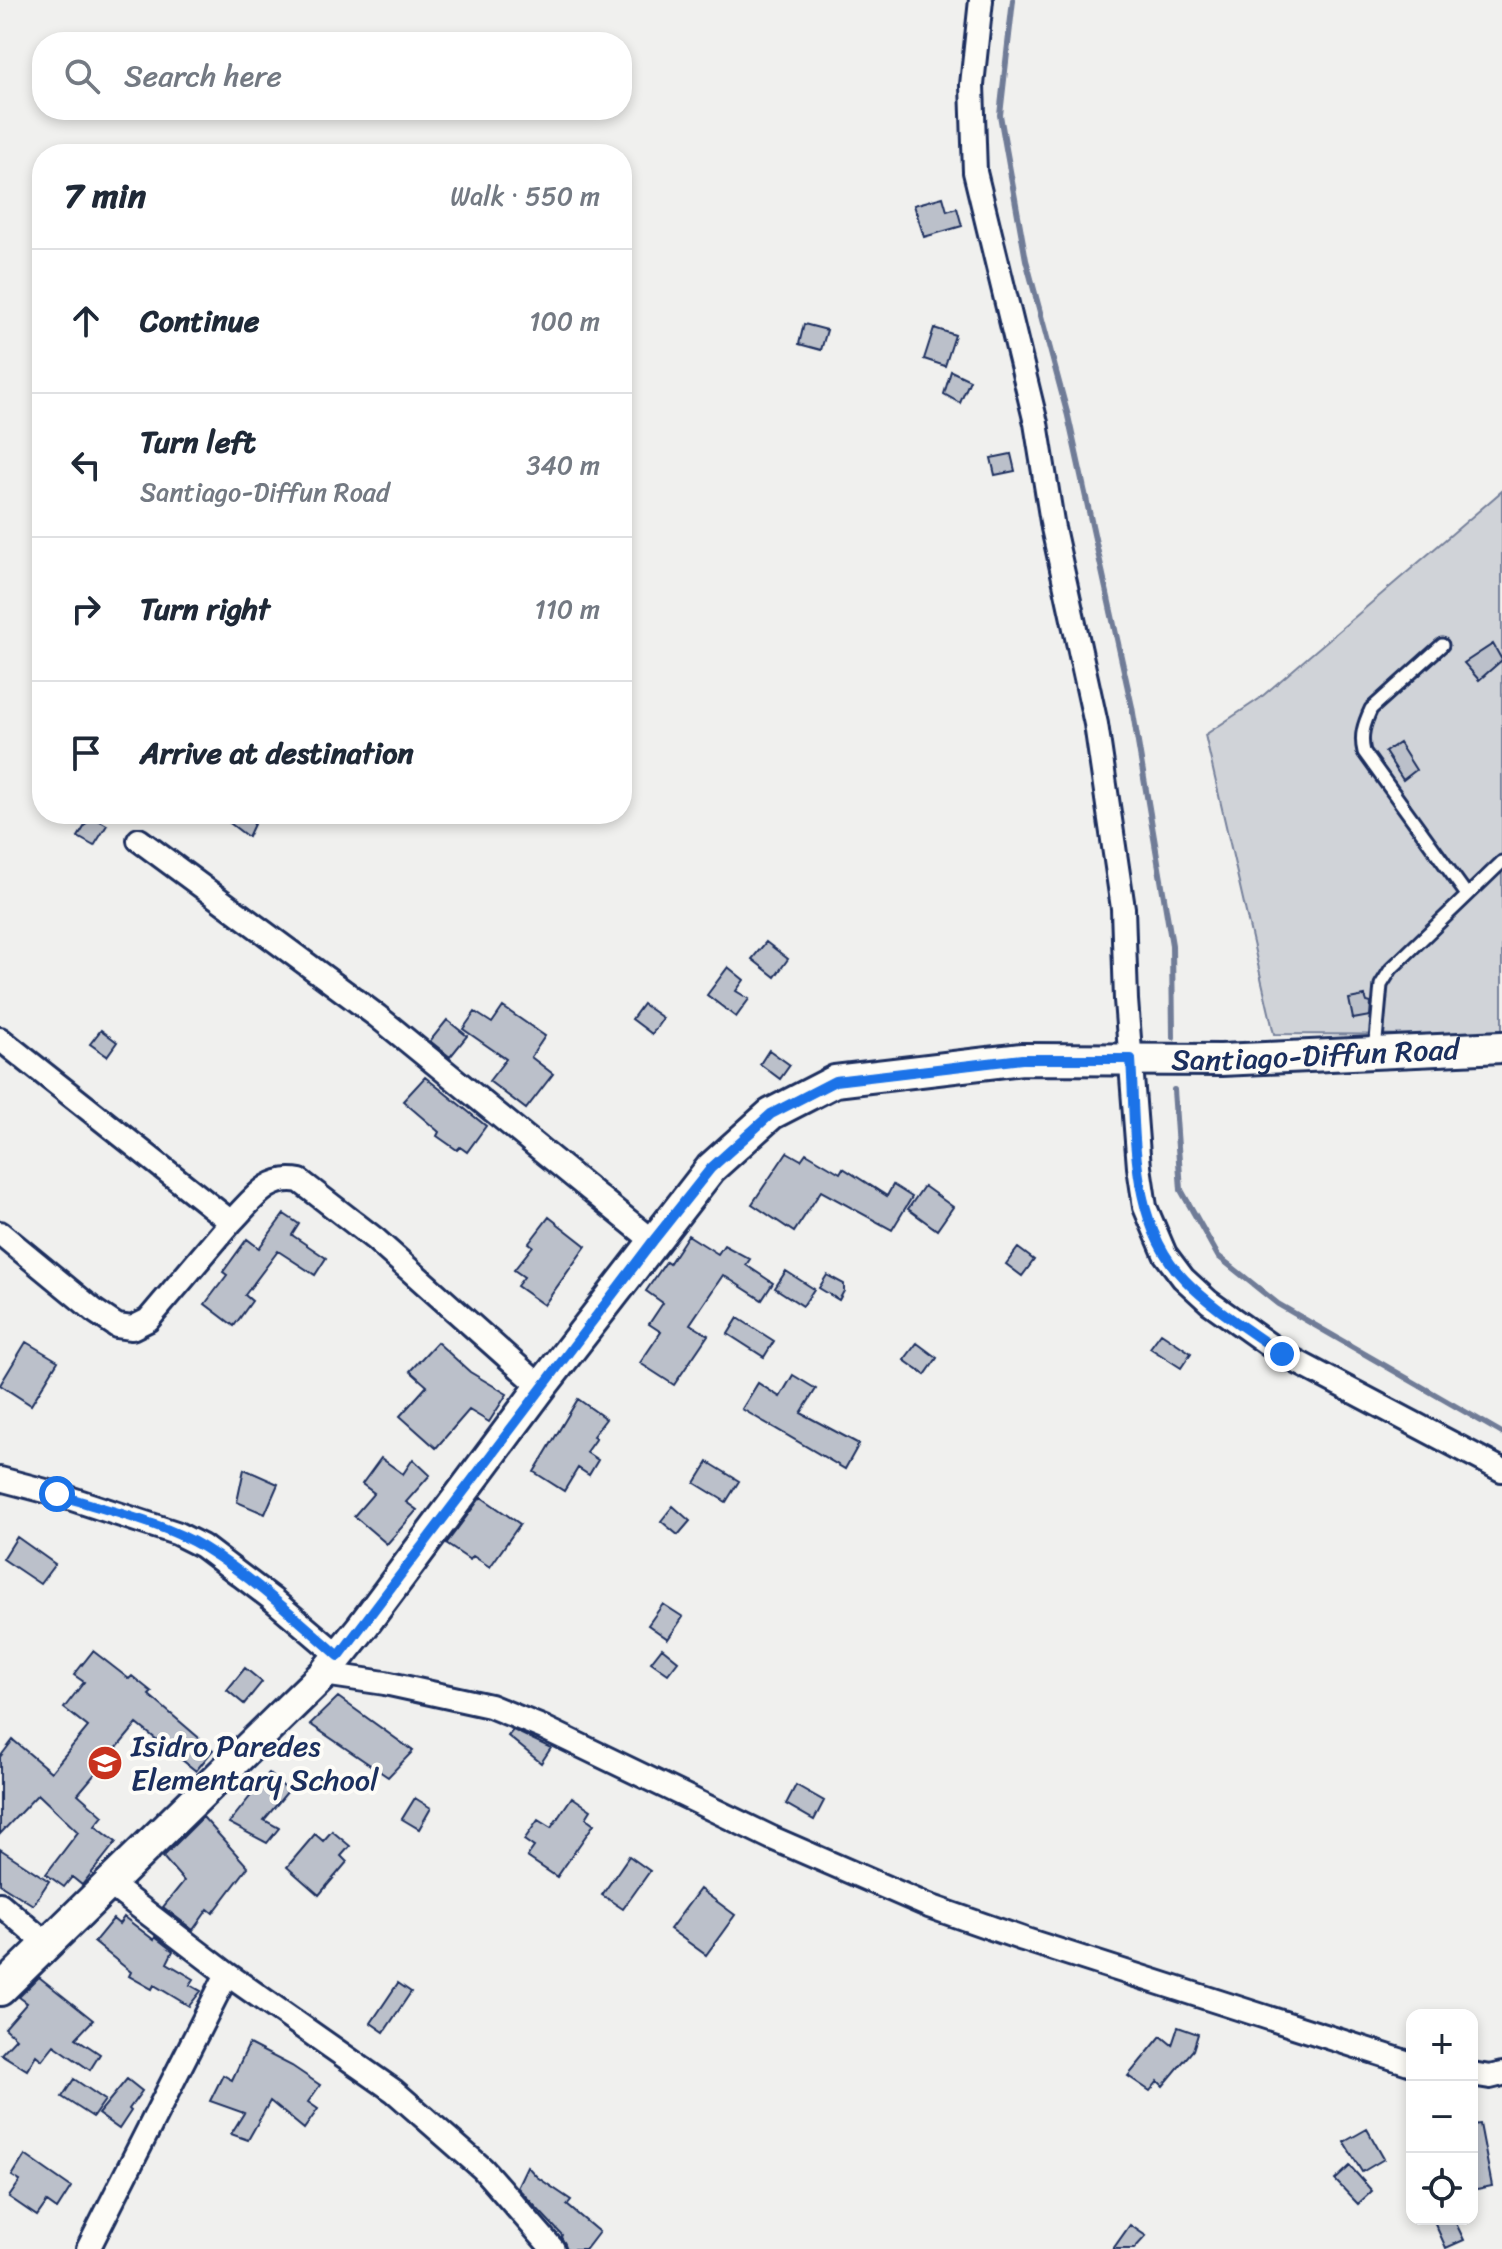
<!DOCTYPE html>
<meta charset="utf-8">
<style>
body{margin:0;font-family:Sriracha,sans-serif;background:#f2f2f3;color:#1f2937}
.controls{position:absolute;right:24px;bottom:24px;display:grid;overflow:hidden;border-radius:16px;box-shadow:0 4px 12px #0003}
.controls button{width:72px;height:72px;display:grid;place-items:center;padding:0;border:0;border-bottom:2px solid #e0e1e3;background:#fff;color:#1f2937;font:40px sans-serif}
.stop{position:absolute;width:24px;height:24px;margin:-18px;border:6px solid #1a73e8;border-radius:50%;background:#fff}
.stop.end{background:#1a73e8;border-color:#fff;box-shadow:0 2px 8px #0008}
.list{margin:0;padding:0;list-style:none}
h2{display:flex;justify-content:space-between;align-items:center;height:104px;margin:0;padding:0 32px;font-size:34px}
h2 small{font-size:26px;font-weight:400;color:#747a83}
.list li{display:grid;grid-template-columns:52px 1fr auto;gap:24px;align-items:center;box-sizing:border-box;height:144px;padding:0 32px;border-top:2px solid #e0e1e3}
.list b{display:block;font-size:30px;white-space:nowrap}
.list p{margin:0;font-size:26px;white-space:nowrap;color:#747a83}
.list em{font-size:26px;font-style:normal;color:#747a83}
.icon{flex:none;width:44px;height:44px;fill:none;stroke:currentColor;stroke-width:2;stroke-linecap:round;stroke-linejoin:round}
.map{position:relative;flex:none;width:1502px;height:2249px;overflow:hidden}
.search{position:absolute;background:#fff;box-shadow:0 4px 12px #0003;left:32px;top:32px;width:600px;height:88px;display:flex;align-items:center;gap:20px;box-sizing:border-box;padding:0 28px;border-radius:32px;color:#747a83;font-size:30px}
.panel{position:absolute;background:#fff;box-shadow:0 4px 12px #0003;left:32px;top:144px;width:600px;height:680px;border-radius:32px}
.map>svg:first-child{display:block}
.green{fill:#d0d3d8;stroke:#76819b;stroke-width:2}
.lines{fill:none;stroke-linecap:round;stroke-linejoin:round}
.stream{stroke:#6f7b97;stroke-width:6}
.building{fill:#bbc0ca;stroke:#1b2f5e;stroke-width:2}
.lane-casing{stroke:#1b2f5e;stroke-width:17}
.street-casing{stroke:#1b2f5e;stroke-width:28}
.secondary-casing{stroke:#1b2f5e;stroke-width:36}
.lane{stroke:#fdfcf7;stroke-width:11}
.street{stroke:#fdfcf7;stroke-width:22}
.secondary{stroke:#fdfcf7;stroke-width:30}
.route{stroke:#1a73e8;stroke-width:10}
.labels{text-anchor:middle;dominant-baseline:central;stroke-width:8;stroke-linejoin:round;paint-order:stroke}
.street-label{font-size:30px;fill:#1b2f5e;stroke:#fdfcf7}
.poi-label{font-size:30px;fill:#1b2f5e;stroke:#fdfcf7;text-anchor:start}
</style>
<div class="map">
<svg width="1502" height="2249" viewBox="0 0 1502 2249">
<rect width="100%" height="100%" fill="#f0f0ee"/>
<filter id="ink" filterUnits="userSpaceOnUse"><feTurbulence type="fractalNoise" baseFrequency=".0125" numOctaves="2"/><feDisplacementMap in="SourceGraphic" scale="16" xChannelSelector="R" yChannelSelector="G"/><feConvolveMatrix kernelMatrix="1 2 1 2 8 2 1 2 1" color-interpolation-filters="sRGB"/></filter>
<g filter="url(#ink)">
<path class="green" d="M 1502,491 L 1502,1033 L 1457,1035 L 1274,1034 L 1205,735 L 1259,699 Z"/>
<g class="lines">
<path class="stream" d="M 1013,0 L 1000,115 L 1026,260 L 1068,416 L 1132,707 L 1172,945 L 1173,1037
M 1174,1090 L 1181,1190 L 1218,1256 L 1278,1304 L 1502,1433"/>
</g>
<path class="building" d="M 943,197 L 947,211 L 957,208 L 962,226 L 924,237 L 914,205 Z
M 804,324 L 827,330 L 821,350 L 799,344 Z
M 934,328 L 955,335 L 945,366 L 924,359 Z
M 951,371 L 970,380 L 960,403 L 944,394 Z
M 1011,454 L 1015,471 L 995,475 L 991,458 Z
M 1493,644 L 1502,660 L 1479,680 L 1464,663 Z
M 1399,743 L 1416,770 L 1403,780 L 1385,752 Z
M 218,814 L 244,814 L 255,822 L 248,837 Z
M 91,816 L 107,825 L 94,846 L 78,837 Z
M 766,942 L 788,959 L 775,977 L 752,959 Z
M 728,967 L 744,980 L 736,991 L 749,999 L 736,1017 L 707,995 Z
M 1365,996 L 1367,1002 L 1371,1003 L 1370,1016 L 1353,1019 L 1349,999 Z
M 643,1004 L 663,1018 L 652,1034 L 632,1019 Z
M 503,1007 L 545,1036 L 531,1057 L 553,1074 L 526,1109 L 489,1081 L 506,1059 L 463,1029 L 475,1012 L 492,1023 Z
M 447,1020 L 467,1036 L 450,1057 L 430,1041 Z
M 101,1030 L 117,1042 L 107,1056 L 90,1044 Z
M 769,1050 L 790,1065 L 780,1079 L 760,1064 Z
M 425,1077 L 486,1126 L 467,1152 L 460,1147 L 457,1150 L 437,1136 L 439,1132 L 403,1101 Z
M 787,1152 L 801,1160 L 806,1153 L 840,1173 L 843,1168 L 887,1196 L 893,1185 L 912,1197 L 892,1230 L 821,1191 L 794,1232 L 752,1204 Z
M 924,1186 L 953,1207 L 937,1230 L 908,1209 Z
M 284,1214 L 299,1224 L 292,1235 L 326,1258 L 315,1275 L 278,1251 L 245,1295 L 252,1301 L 234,1326 L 205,1304 L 227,1275 L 223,1272 L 247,1239 L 259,1248 Z
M 549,1217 L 586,1246 L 544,1305 L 517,1286 L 524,1277 L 514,1270 L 533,1246 L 529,1243 Z
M 688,1235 L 718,1254 L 724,1245 L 750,1259 L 746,1265 L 773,1283 L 762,1300 L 723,1275 L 690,1324 L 708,1335 L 674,1385 L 640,1363 L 661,1332 L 649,1324 L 663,1303 L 646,1291 L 666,1262 L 669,1264 Z
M 1018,1248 L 1034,1260 L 1022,1276 L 1006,1264 Z
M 786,1271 L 814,1289 L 803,1306 L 775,1288 Z
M 827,1275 L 844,1284 L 844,1291 L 839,1300 L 819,1288 Z
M 738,1318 L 774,1341 L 764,1357 L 728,1334 Z
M 1161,1333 L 1191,1353 L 1181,1368 L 1150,1348 Z
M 26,1342 L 58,1361 L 31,1405 L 0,1385 Z
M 437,1342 L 470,1372 L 507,1394 L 489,1422 L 469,1410 L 436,1448 L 400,1416 L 427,1386 L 410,1371 Z
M 917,1343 L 937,1358 L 925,1375 L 904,1360 Z
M 793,1375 L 816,1389 L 801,1413 L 859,1444 L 845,1469 L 742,1409 L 758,1383 L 780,1397 Z
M 578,1399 L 606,1419 L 593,1436 L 596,1438 L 586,1452 L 598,1460 L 589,1475 L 578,1468 L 564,1491 L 534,1472 Z
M 381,1458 L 403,1474 L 413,1459 L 430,1475 L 406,1502 L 417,1510 L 387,1544 L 354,1516 L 374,1493 L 362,1484 Z
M 708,1462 L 739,1481 L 726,1502 L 695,1483 Z
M 244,1469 L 278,1484 L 265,1514 L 237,1502 Z
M 481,1497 L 520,1524 L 490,1567 L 473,1556 L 470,1560 L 446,1544 Z
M 673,1506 L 690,1521 L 678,1535 L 661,1521 Z
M 17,1537 L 55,1564 L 40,1584 L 3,1559 Z
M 663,1604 L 683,1617 L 668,1639 L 648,1625 Z
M 662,1648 L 678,1661 L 668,1674 L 651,1662 Z
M 93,1651 L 129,1679 L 132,1676 L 152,1692 L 149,1695 L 213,1750 L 196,1771 L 137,1724 L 78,1794 L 103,1816 L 95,1826 L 116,1842 L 82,1885 L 72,1877 L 64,1887 L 46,1874 L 78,1832 L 38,1794 L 0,1834 L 0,1757 L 13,1740 L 51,1772 L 88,1727 L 64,1708 L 84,1682 L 74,1675 Z
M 245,1668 L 262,1682 L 244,1704 L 227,1690 Z
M 338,1697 L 413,1751 L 388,1777 L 310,1724 Z
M 513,1730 L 551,1748 L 541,1763 L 508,1736 Z
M 269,1773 L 288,1791 L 264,1820 L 279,1828 L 267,1843 L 229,1823 Z
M 796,1785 L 824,1801 L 814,1820 L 786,1804 Z
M 572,1797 L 591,1810 L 586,1818 L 594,1824 L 557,1877 L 527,1857 L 534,1847 L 524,1840 L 538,1820 L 551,1828 Z
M 415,1798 L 431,1808 L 419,1829 L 402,1819 Z
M 203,1817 L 248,1867 L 213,1913 L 208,1909 L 193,1930 L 163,1907 L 184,1881 L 163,1857 Z
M 332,1831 L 350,1846 L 341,1856 L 347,1862 L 319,1895 L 287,1867 L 315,1834 L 323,1841 Z
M 0,1849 L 49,1881 L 33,1905 L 0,1884 Z
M 629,1856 L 650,1871 L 623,1909 L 602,1895 Z
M 700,1889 L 735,1915 L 706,1955 L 670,1929 Z
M 124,1917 L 154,1940 L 155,1937 L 173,1951 L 167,1963 L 194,1979 L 190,1985 L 201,1991 L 189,2006 L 154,1985 L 152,1989 L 129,1976 L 131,1972 L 94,1942 L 113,1919 L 119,1924 Z
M 39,1977 L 93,2020 L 76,2038 L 100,2054 L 90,2070 L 54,2045 L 42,2060 L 36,2055 L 27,2070 L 1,2054 L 16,2038 L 5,2028 L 27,2003 L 19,1997 Z
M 398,1983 L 411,1992 L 384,2032 L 371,2023 Z
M 1178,2027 L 1198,2034 L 1193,2050 L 1163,2086 L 1158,2081 L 1150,2091 L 1128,2076 L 1161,2036 L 1172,2045 Z
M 249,2044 L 292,2066 L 320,2085 L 308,2102 L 318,2109 L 304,2129 L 270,2101 L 248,2140 L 231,2134 L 244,2113 L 210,2101 L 223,2075 L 232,2080 Z
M 74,2079 L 105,2100 L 93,2117 L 62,2097 Z
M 127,2079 L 142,2091 L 129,2109 L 131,2111 L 119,2129 L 98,2114 Z
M 1480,2124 L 1492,2186 L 1472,2190 L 1472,2125 Z
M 1367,2129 L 1384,2159 L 1362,2172 L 1344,2142 Z
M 25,2155 L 71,2187 L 57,2209 L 47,2202 L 37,2216 L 9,2197 L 20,2181 L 12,2176 Z
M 527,2166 L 537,2177 L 571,2200 L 567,2205 L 599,2232 L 586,2249 L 567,2249 L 561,2237 L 562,2235 L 517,2187 Z
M 1350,2166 L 1372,2191 L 1358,2204 L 1335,2180 Z
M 1433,2219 L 1454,2219 L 1464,2240 L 1446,2248 Z
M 1130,2225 L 1146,2236 L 1134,2249 L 1113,2249 Z"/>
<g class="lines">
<defs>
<path id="lane" d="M 1442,645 L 1371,709 C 1364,724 1360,736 1364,752 L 1467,895
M 1375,1051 L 1381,985 L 1391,969 L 1502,862"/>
<path id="street" d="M 981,0 L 972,85 L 975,172 L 1036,423 L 1053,528 L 1096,724 L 1123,908 L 1126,1000 L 1139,1167 L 1145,1207 L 1165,1254 L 1183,1278 L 1209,1302 L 1282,1354 L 1502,1470
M 139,840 L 377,1016 L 653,1241
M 0,1039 L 231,1222 C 252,1201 268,1174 300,1181 L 375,1239 L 541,1387
M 0,1233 L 96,1312 L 117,1326 L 132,1328 L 148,1320 L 231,1222
M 0,1479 L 57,1494 L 176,1533 L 202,1546 L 272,1599 L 339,1656
M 324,1674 L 385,1683 L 490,1706 L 544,1728 L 772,1838 L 929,1906 L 1023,1939 L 1412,2064
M 108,1883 L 227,1974 L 394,2091 L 483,2169 L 553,2249
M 0,1904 L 48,1945
M 1472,2074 L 1490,2077 L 1502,2074
M 88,2249 L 227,1974"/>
<g id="secondary">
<path id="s1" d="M 0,1990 L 324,1674 L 362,1627 L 541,1387 L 711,1168 L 771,1114 L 835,1081 L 1022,1059 L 1221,1060 L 1502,1047"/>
</g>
</defs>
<use href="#lane" class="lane-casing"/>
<use href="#street" class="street-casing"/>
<use href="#secondary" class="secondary-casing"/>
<use href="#lane" class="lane"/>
<use href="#street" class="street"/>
<use href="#secondary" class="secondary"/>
</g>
</g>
<g class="lines" filter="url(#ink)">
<path class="route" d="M 57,1494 C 104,1510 162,1522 203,1547 C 252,1577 296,1618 339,1656 L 653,1241 L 711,1168 L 771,1114 L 835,1081 L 1022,1059 L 1131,1059 C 1136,1132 1129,1224 1185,1280 C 1213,1309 1249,1330 1282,1354"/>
</g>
<defs>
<symbol id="school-disc" viewBox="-11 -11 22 22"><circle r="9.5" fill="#c8321e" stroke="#fdfcf7"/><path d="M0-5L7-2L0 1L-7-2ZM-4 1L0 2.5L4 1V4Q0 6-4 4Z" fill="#fff"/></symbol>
</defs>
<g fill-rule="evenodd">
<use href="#school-disc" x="85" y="1743" width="40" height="40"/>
</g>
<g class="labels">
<g class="street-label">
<text stroke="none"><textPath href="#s1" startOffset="1724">Santiago-Diffun Road</textPath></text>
</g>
<g class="poi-label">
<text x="131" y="1746">Isidro Paredes<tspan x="131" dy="34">Elementary School</tspan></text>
</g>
</g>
</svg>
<div class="controls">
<button>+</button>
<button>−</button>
<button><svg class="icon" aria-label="locate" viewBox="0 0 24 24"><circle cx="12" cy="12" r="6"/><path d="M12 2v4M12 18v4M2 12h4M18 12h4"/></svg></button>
</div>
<div class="stop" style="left:57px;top:1494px"></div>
<div class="stop end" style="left:1282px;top:1354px"></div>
<div class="search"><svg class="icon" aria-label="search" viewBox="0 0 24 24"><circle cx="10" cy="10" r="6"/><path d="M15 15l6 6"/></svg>Search here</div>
<section class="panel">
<h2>7 min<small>Walk · 550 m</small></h2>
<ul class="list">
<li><svg class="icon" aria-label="ahead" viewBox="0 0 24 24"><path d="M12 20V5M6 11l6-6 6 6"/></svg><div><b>Continue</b></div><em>100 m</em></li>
<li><svg class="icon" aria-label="left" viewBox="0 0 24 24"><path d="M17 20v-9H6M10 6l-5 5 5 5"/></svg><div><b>Turn left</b><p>Santiago-Diffun Road</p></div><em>340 m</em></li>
<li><svg class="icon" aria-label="right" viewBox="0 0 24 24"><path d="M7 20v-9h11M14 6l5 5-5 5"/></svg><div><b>Turn right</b></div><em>110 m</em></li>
<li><svg class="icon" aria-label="arrive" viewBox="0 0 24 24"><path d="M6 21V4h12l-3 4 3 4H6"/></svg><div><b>Arrive at destination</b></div></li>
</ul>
</section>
</div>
